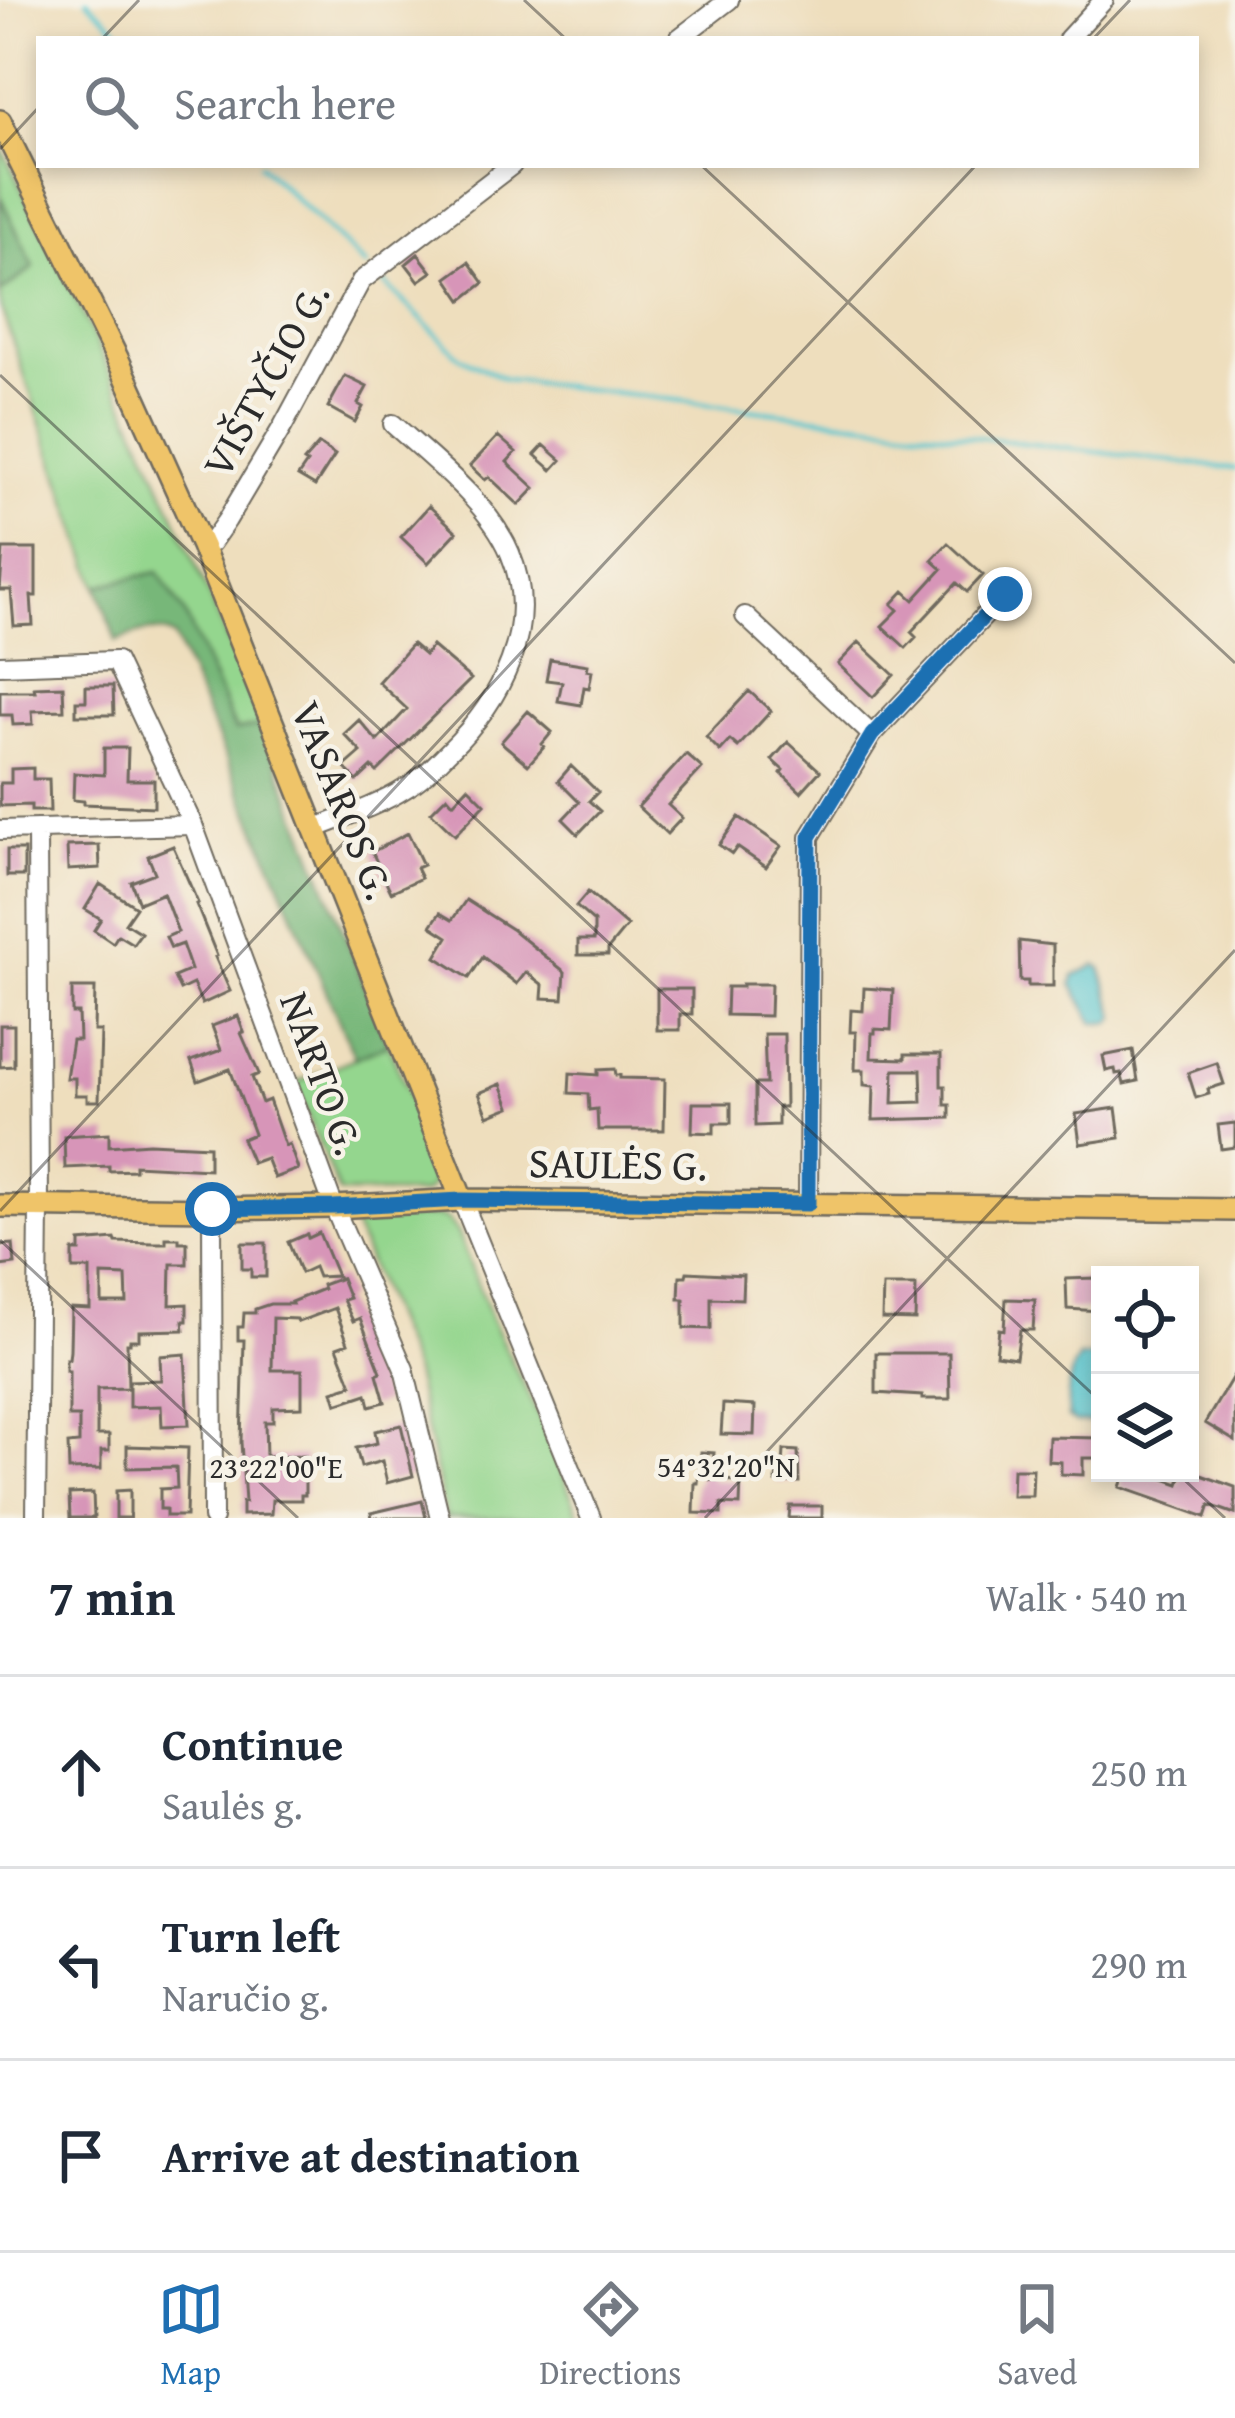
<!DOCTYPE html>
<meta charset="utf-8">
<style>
body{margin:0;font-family:"Gentium Book Plus",serif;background:#f6f6f7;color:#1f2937}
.controls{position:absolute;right:36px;bottom:36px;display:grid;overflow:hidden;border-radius:0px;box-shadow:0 6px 18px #0003}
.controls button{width:108px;height:108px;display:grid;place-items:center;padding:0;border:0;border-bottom:3px solid #e0e1e3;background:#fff;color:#1f2937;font:60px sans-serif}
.stop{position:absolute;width:36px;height:36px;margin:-27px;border:9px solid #1f6fb2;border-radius:50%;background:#fff}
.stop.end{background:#1f6fb2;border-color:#fff;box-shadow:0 3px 12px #0008}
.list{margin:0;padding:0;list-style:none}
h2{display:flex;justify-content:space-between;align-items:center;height:156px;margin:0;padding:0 48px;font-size:51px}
h2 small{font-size:39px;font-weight:400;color:#747a83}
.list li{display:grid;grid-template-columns:78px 1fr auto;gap:36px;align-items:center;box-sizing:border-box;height:192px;padding:0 48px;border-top:3px solid #e0e1e3}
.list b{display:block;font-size:45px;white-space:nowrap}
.list p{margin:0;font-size:39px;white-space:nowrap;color:#747a83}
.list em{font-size:39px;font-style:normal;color:#747a83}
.icon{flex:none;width:66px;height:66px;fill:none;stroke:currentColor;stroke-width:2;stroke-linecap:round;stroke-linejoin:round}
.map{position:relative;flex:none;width:1235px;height:1518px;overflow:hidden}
.search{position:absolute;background:#fff;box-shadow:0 6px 18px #0003;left:36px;right:36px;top:36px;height:132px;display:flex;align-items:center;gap:30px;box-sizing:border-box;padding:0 42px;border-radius:0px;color:#747a83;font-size:45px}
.sheet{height:732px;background:#fff}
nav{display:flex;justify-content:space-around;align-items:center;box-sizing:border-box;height:168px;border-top:3px solid #e0e1e3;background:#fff;font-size:33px;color:#747a83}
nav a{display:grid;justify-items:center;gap:6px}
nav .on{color:#1f6fb2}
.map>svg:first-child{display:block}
.green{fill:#94d68e;stroke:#60805c;stroke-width:3}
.forest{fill:#77b779;stroke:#517152;stroke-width:3}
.water{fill:#59c6cf;stroke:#42787d;stroke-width:3}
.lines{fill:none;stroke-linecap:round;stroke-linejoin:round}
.stream{stroke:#59c6cf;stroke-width:4.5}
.building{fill:#d795b8;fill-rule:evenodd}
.minor-casing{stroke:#6f6a5e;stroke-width:22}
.major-casing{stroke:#6f6a5e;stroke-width:26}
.minor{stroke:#fff;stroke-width:18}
.major{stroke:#efc469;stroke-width:21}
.route{stroke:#1f6fb2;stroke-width:15}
.ticks{fill:none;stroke:#2b2b2b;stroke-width:3;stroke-opacity:0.45}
.labels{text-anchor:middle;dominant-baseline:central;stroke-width:9;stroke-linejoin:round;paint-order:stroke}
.street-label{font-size:42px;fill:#2b2b2b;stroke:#f7f3e8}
.ticks-label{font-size:30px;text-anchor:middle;fill:#2b2b2b;stroke:#f7f3e8;stroke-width:9;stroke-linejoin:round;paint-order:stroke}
</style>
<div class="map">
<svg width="1235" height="1518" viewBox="0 0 1235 1518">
<rect width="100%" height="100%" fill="#f7f3e8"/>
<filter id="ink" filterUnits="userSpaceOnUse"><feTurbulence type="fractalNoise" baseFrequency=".00833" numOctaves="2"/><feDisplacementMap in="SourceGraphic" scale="24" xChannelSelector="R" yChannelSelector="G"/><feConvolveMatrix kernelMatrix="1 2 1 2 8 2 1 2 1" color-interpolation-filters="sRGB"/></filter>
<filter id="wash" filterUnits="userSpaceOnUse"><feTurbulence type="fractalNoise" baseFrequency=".004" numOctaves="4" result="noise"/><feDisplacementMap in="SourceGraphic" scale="48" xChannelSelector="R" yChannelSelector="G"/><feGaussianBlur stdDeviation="2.7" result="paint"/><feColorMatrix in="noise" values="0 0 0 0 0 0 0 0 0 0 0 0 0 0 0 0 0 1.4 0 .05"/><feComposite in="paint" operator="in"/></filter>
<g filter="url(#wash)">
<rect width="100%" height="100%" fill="#eedebd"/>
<path class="green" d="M 0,145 C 96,335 184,528 262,726 L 236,730 L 186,616 L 158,572 L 97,586 L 0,305 L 0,293 L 34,267 L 0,196 Z
M 388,1044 L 420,1121 L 436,1178 L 428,1191 L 419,1194 L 339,1193 L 295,1083 Z
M 439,1216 L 447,1219 L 457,1232 L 493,1323 L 544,1427 L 580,1518 L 446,1518 L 414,1373 L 351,1218 Z"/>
<path class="forest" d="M 0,197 L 34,267 L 0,293 Z
M 158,572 L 186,616 L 235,730 L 262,726 L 388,1044 L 355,1058 L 174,637 C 157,624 134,635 116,641 L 97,586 Z"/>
<path class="water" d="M 1096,965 L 1101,968 L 1116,1017 L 1111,1023 L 1094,1023 L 1072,984 L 1074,976 Z
M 1100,1356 L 1100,1422 L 1076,1422 L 1068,1417 C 1067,1400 1068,1372 1079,1358 Z"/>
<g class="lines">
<path class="stream" d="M 87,0 L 128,39
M 260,165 L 366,266
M 379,278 L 460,357 L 505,379 L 1235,469"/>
</g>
<g id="blocks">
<path class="building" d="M 418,254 L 432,272 L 419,281 L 406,264 Z
M 469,262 L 484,283 L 462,300 L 447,278 Z
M 345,376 L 367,387 L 358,404 L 363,407 L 355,422 L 328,407 Z
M 498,436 L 516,452 L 507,462 L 535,488 L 519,505 L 489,477 L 485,480 L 470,466 Z
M 319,444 L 335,455 L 315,486 L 298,476 L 307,463 L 304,461 Z
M 544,445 L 561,460 L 552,470 L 535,455 Z
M 429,506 L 457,532 L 428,563 L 401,537 Z
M 948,543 L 983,575 L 967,592 L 957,583 L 911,632 L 916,637 L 906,648 L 882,626 L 898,610 L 892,604 L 904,591 L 914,600 L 942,569 L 932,560 Z
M 3,549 L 36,549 L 36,596 L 31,596 L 33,625 L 14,626 L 11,590 L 0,590 Z
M 859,642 L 894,675 L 873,697 L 838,664 Z
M 412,644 L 425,655 L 432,646 L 471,679 L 377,772 L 372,767 L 357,781 L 344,767 L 361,752 L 344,734 L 359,720 L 377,741 L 407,709 L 378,682 Z
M 550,659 L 588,665 L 587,670 L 592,671 L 589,688 L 584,687 L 581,705 L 558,701 L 562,682 L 546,680 Z
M 63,686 L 64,710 L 32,711 L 33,724 L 13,725 L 12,715 L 0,715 L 0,691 L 35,691 L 34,687 Z
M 86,686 L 113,686 L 114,715 L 76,715 L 76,701 L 86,701 Z
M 749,691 L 771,711 L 738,747 L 730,740 L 720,751 L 706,737 Z
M 528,711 L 552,732 L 542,744 L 544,747 L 528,765 L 501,742 Z
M 788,742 L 820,771 L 801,792 L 781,773 L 783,770 L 772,760 Z
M 104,748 L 128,748 L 127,780 L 154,780 L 154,807 L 84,804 L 84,801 L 73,800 L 74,773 L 104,775 Z
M 686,754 L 702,768 L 668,805 L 682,818 L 667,834 L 638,807 Z
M 571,766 L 598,792 L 589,801 L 600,811 L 578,834 L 563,819 L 579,802 L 558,781 Z
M 33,768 L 33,779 L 49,779 L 50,811 L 31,811 L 31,805 L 0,806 L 0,783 L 11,783 L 11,769 Z
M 468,787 L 485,804 L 455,835 L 431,812 L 447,796 L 453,803 Z
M 739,817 L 781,846 L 766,867 L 737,847 L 732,854 L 719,845 Z
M 408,833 L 423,865 L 416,868 L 421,878 L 391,892 L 372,852 Z
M 99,845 L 100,868 L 68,870 L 67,846 Z
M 173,846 L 198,903 L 196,904 L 217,956 L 215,957 L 230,991 L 202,1004 L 193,984 L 180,990 L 174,977 L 191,970 L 182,944 L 171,948 L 166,937 L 178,932 L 163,893 L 139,903 L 131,882 L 155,873 L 148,856 Z
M 7,850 L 24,850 L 24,876 L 7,876 Z
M 100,884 L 136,907 L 125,923 L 141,933 L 133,944 L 118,935 L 113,943 L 94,930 L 101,919 L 85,909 Z
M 588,892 L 627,926 L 608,949 L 608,955 L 578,955 L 578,940 L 594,940 L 594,922 L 576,906 Z
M 466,900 L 513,930 L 565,972 L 563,999 L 542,998 L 543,985 L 526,972 L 517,984 L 483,957 L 469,978 L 436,957 L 448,937 L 431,926 L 440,913 L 452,920 Z
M 1019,941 L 1053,945 L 1053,986 L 1028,986 L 1028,981 L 1020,981 Z
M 742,984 L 771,984 L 770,1016 L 726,1015 L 727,987 L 742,987 Z
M 72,988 L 95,988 L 94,1031 L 101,1031 L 99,1101 L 87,1101 L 87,1095 L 75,1095 L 75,1078 L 66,1078 L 72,1040 L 79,1040 L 78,1013 L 72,1013 Z
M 864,988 L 893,990 L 891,1030 L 875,1029 L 875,1033 L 872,1033 L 871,1058 L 905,1059 L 905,1054 L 941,1054 L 941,1086 L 945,1086 L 945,1105 L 950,1105 L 950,1118 L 873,1120 L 874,1086 L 864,1085 L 864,1070 L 855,1070 L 856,1032 L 850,1032 L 851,1010 L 863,1011 ZM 894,1070 L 921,1070 L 922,1102 L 893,1103 Z
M 657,989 L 692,989 L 692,1014 L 680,1014 L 680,1030 L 657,1030 Z
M 238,1016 L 244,1032 L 241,1033 L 259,1074 L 252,1077 L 262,1103 L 269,1100 L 285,1146 L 289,1144 L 298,1169 L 274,1178 L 266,1158 L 252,1163 L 242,1139 L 254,1134 L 230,1069 L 198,1081 L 191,1061 L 221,1050 L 212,1026 Z
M 0,1025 L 14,1025 L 14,1066 L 0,1067 Z
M 764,1034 L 784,1034 L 785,1107 L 778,1107 L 778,1125 L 755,1126 L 755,1084 L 766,1084 Z
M 1133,1050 L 1138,1081 L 1124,1084 L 1121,1073 L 1116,1074 L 1115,1069 L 1106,1071 L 1103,1056 Z
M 1217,1063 L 1224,1084 L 1208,1089 L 1209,1094 L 1196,1098 L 1188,1073 Z
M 615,1069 L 616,1075 L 620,1075 L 620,1078 L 665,1079 L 664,1130 L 598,1130 L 597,1109 L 589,1110 L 588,1094 L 569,1093 L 570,1073 L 598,1075 L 598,1070 Z
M 501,1084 L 510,1107 L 488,1116 L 479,1093 Z
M 693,1103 L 731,1103 L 731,1123 L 714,1123 L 714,1133 L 692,1132 Z
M 1116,1108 L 1120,1138 L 1080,1144 L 1076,1114 Z
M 1235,1123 L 1235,1147 L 1221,1149 L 1218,1125 Z
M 109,1133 L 109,1146 L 149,1143 L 209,1146 L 209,1169 L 135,1165 L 135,1170 L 109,1171 L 109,1166 L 65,1168 L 64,1136 Z
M 319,1233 L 337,1276 L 318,1277 L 314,1267 L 301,1273 L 288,1242 L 307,1234 L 308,1238 Z
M 166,1238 L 179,1238 L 179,1242 L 187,1242 L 187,1264 L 171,1264 L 170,1305 L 187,1304 L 187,1321 L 183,1321 L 184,1330 L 139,1331 L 139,1340 L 130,1340 L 130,1343 L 127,1343 L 128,1388 L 97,1389 L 97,1435 L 109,1435 L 109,1451 L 101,1451 L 101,1469 L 69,1470 L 68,1444 L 79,1443 L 79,1417 L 69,1417 L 69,1371 L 66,1371 L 66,1359 L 69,1359 L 70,1350 L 71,1308 L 90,1309 L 90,1269 L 73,1269 L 73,1251 L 80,1251 L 80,1242 L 115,1239 L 116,1242 L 155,1243 L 166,1243 ZM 102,1275 L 126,1276 L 127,1303 L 102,1303 Z
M 242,1243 L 266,1243 L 266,1277 L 251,1277 L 251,1269 L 242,1269 Z
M 13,1244 L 15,1264 L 0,1266 L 0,1245 Z
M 687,1272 L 743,1275 L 742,1299 L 711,1298 L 711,1329 L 684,1328 L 684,1299 L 679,1299 L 680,1276 L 686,1276 Z
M 341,1278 L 349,1298 L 343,1300 L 353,1321 L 360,1318 L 381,1372 L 377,1374 L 385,1402 L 370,1406 L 367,1394 L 337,1404 L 333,1391 L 352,1385 L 337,1347 L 348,1343 L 335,1308 L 298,1322 L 297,1319 L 273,1318 L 272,1370 L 302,1370 L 302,1407 L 273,1408 L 273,1422 L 265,1422 L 266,1457 L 305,1456 L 305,1495 L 301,1495 L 301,1500 L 272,1500 L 271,1514 L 242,1515 L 242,1502 L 245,1502 L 241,1442 L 244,1340 L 238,1340 L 238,1327 L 243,1327 L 244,1313 L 255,1313 L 255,1309 L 270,1304 L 292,1304 L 291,1302 L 323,1289 L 322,1285 Z
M 1095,1278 L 1095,1284 L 1100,1284 L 1100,1311 L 1067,1309 L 1066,1279 Z
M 883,1286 L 916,1286 L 915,1320 L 882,1319 Z
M 1006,1299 L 1035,1300 L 1033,1330 L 1020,1330 L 1016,1358 L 996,1355 L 999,1329 L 1004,1330 Z
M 876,1353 L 949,1353 L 950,1399 L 922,1399 L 922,1396 L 876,1393 Z
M 185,1354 L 189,1425 L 162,1426 L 161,1406 L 129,1407 L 129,1381 L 161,1380 L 160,1356 Z
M 1235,1373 L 1235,1441 L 1205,1423 Z
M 723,1404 L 755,1406 L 754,1435 L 721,1434 Z
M 401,1425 L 413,1476 L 387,1483 L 382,1461 L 361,1467 L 356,1448 L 377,1443 L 375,1431 Z
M 1049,1437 L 1098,1438 L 1097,1458 L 1083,1458 L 1083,1475 L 1061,1474 L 1061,1462 L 1048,1461 Z
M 127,1446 L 188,1448 L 186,1516 L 166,1516 L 166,1509 L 160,1509 L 160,1489 L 177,1488 L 176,1467 L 127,1468 Z
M 784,1450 L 798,1451 L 799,1482 L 776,1482 L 777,1466 L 783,1466 Z
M 701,1452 L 714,1453 L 711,1480 L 741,1481 L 740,1505 L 721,1504 L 721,1514 L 694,1513 L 695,1483 L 698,1483 Z
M 1013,1469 L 1033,1469 L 1032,1496 L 1012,1496 Z
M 1125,1473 L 1148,1473 L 1179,1484 L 1183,1473 L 1196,1473 L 1235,1487 L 1235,1514 L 1210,1505 L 1206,1517 L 1120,1487 Z
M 130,1490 L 130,1518 L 116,1518 L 116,1491 Z
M 93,1493 L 94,1518 L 70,1518 L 69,1494 Z
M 422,1501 L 426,1518 L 372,1518 L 371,1513 Z
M 790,1506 L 822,1506 L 822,1518 L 789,1518 Z"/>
</g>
</g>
<g filter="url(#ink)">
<use href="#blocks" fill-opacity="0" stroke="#6f6a5e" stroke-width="3"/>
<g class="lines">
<defs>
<path id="minor" d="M 678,39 L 729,0
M 1068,39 L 1104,0
M 202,546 L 211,543 L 227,520 L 283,426 L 361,281 L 512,165
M 745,616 L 872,735
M 0,665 L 116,661 L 193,825 L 334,1207 L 404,1369 L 440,1518
M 313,829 C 344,817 378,806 406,788 C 422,779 435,765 448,752 C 501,701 541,627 510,553 C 489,503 433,460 393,424
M 0,830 L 193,825
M 462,1200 L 591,1518
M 808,1204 L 810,837 L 872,735 L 1005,594
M 212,1209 L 213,1518
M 36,1518 L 39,1206 L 37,829"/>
<path id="major" d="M 0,121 L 120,364 L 202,546 L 462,1200
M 0,1206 L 212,1209 L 334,1207 L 462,1200 L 1235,1210"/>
</defs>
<use href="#minor" class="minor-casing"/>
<use href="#major" class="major-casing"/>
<use href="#minor" class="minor"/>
<use href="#major" class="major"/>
</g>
</g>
<g class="lines" filter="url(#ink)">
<path class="route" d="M 212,1209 L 334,1207 L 461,1200 L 808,1204 L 810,837 L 872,735 L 1005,594"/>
</g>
<path class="ticks" d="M 524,0 L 566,39M 102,39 L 139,0M 1093,39 L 1130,0M 0,149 L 39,107M 701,165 L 1235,663M 0,375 L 1100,1401M 0,1211 L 976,165M 0,1240 L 298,1518M 1177,1473 L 1225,1518M 705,1518 L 1235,950"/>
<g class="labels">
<g class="street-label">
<text transform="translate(265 379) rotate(-61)">VIŠTYČIO G.</text>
<text transform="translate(344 800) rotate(68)">VASAROS G.</text>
<text transform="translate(323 1073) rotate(70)">NARTO G.</text>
<text transform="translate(618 1163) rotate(1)">SAULĖS G.</text>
</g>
</g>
<g class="ticks-label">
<text x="726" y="1477">54°32'20"N</text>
<text x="276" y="1478">23°22'00"E</text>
</g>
</svg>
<div class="controls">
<button><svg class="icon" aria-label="locate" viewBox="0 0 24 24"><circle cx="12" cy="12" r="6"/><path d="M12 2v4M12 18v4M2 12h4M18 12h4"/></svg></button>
<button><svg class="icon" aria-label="layers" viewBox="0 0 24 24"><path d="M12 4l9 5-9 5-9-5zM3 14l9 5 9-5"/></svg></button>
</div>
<div class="stop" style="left:212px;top:1209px"></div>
<div class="stop end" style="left:1005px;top:594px"></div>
<div class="search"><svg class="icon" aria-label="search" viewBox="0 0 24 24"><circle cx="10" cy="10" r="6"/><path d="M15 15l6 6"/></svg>Search here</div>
</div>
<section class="sheet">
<h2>7 min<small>Walk · 540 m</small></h2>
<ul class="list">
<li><svg class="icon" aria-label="ahead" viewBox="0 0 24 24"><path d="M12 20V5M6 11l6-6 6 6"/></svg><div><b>Continue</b><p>Saulės g.</p></div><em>250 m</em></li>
<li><svg class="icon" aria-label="left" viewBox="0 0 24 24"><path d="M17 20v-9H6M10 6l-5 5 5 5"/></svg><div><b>Turn left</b><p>Naručio g.</p></div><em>290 m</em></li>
<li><svg class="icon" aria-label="arrive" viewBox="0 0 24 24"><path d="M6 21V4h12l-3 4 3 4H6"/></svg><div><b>Arrive at destination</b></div></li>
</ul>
</section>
<nav>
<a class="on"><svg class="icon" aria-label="map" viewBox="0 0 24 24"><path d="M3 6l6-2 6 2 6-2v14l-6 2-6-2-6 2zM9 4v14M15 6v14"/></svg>Map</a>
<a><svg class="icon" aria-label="directions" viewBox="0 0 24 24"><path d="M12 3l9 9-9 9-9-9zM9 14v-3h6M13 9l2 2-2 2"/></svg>Directions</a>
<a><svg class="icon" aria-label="saved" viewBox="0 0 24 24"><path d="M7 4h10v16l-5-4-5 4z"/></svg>Saved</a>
</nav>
